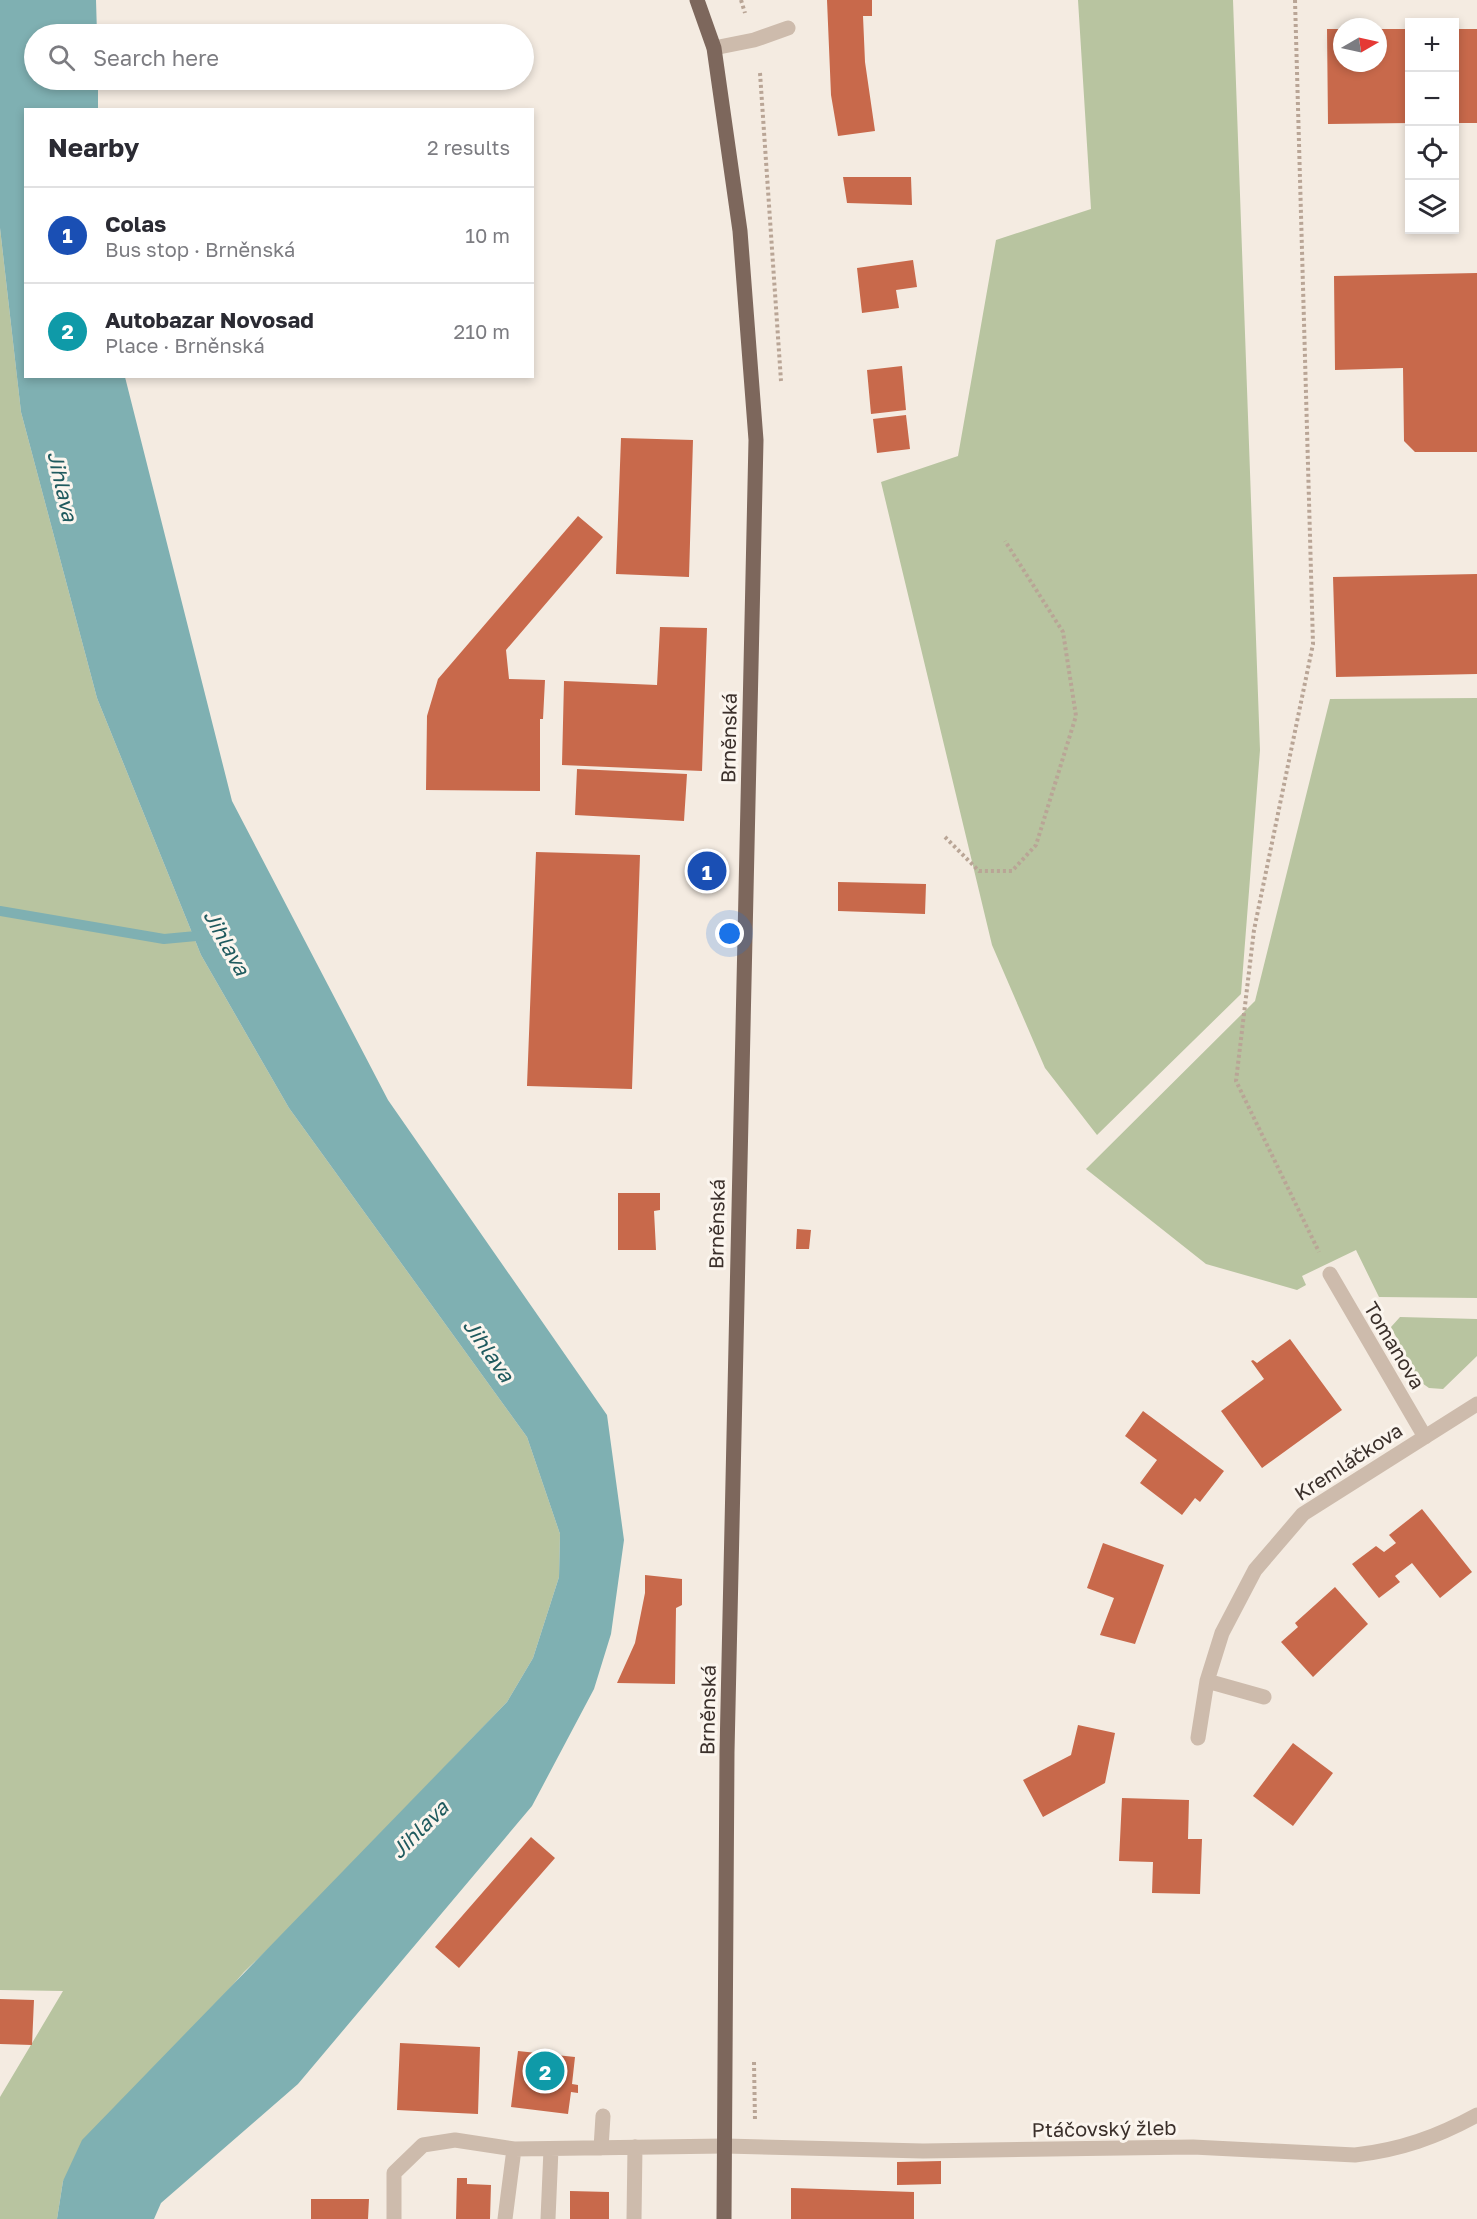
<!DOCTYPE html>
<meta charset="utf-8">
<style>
body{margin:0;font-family:"Golos Text",sans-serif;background:#f7f7f7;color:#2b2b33}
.controls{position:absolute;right:18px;top:18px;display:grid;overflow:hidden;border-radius:0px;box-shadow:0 3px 9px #0003}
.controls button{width:54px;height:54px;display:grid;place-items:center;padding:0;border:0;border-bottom:2px solid #e1e1e2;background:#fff;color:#2b2b33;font:30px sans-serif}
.compass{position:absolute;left:1333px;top:18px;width:54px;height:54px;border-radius:50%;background:#fff;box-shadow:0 3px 9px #0003;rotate:81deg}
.you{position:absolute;left:730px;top:934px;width:21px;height:21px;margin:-15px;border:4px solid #fff;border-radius:50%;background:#1a73e8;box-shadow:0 0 0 9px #1a73e833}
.badge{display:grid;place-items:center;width:39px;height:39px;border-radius:50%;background:#0b8043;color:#fff;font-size:20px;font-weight:700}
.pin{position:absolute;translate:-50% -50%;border:3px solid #fff;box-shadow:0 2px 6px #0006}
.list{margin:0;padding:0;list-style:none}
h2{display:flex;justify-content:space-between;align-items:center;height:78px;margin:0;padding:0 24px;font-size:26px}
h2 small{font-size:20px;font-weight:400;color:#7c7c81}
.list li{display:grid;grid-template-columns:39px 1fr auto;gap:18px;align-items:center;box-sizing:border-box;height:96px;padding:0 24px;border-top:2px solid #e1e1e2}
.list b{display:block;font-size:22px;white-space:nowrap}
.list p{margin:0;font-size:20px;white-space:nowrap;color:#7c7c81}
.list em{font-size:20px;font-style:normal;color:#7c7c81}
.icon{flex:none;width:33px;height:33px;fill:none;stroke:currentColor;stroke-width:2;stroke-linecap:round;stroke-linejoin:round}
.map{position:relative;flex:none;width:1477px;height:2219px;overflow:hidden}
.search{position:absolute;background:#fff;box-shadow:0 3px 9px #0003;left:24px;top:24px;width:510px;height:66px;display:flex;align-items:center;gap:15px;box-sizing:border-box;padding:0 21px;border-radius:33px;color:#7c7c81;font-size:22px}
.panel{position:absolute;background:#fff;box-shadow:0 3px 9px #0003;left:24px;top:108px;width:510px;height:270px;border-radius:0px}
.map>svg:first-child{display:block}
.green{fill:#b8c4a0}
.water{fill:#7fb0b2}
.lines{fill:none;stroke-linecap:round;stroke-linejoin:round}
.stream{stroke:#7fb0b2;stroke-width:10}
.building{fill:#c8694b}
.path{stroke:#b9a596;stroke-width:4;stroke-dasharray:3 3;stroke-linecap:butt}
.service{stroke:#cdbbac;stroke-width:15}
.minor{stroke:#cdbbac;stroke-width:15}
.primary{stroke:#7d675c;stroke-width:15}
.labels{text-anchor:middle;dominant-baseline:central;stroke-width:6;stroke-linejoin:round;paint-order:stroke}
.street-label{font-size:20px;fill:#3b302b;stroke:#fbf5ee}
.water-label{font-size:21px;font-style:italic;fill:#1f5a5e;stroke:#fbf5ee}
</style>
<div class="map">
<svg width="1477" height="2219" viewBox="0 0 1477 2219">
<rect width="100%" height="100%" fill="#f4ebe1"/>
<path class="green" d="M 1078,0 L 1233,0 L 1260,750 L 1241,994 L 1097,1135 L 1045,1068 L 992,945 L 881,482 L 958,456 L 996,240 L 1091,209 Z
M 0,228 L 21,412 L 97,698 L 201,955 L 289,1108 L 527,1437 L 560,1534 L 559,1577 L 533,1658 L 507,1702 L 289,1929 L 244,1972 L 63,2181 L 57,2219 L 0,2219 L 0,2097 L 63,1991 L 0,1990 Z
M 1477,698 L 1477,1298 L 1379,1297 L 1356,1250 L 1302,1276 L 1306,1285 L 1297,1290 L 1206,1264 L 1086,1169 L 1255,1001 L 1330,699 Z
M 1400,1317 L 1477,1319 L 1477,1356 L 1443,1389 L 1429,1388 L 1419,1381 L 1391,1327 Z"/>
<path class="water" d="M 0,0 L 96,0 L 97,34 L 34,34 L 34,80 L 98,80 L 98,109 L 26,110 L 26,376 L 125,377 L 232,801 L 388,1100 L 607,1415 L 624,1540 L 611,1634 L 594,1689 L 532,1806 L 298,2084 L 161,2203 L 154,2219 L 57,2219 L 63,2181 L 82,2140 L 507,1702 L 533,1658 L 559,1577 L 560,1534 L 527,1437 L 289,1108 L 201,955 L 97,698 L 21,412 L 0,228 Z"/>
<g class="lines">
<path class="stream" d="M 0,911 L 164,939 L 207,935"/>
</g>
<path class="building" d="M 827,0 L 872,0 L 872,16 L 863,16 L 865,62 L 875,131 L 838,136 L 831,95 Z
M 1327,29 L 1342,29 L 1342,63 L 1378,63 L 1378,29 L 1410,29 L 1410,123 L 1328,124 Z
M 1455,29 L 1477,29 L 1477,123 L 1455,123 Z
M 843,177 L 911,177 L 912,205 L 847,203 Z
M 913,260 L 917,287 L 896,290 L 899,308 L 862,313 L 857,268 Z
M 1477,273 L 1477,452 L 1415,452 L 1404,441 L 1403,368 L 1335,370 L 1334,276 Z
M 902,366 L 906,410 L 871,414 L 867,370 Z
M 906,415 L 910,449 L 877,453 L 873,419 Z
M 621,438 L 693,440 L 689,577 L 616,574 Z
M 578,516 L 603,537 L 506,650 L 509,679 L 545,680 L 543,719 L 540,719 L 540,791 L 426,790 L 427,716 L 438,679 Z
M 1477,574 L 1477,674 L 1336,677 L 1333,577 Z
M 660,627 L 707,628 L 702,771 L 562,765 L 564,681 L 657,685 Z
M 577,769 L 687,774 L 684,821 L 575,815 Z
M 536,852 L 640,855 L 632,1089 L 527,1086 Z
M 838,882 L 926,884 L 925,914 L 838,911 Z
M 618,1193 L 660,1193 L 660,1210 L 654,1211 L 656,1250 L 618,1250 Z
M 797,1229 L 811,1230 L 809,1249 L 796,1249 Z
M 1290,1339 L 1342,1410 L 1262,1468 L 1221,1411 L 1264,1379 L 1251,1361 L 1253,1360 L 1257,1363 Z
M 1143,1411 L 1224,1471 L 1200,1502 L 1195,1498 L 1182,1515 L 1140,1483 L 1157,1460 L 1125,1436 Z
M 1422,1509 L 1472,1572 L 1440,1598 L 1412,1563 L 1395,1576 L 1400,1582 L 1379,1598 L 1352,1564 L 1376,1546 L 1384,1552 L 1396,1543 L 1389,1535 Z
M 1103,1543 L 1164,1565 L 1135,1644 L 1100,1635 L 1114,1598 L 1087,1588 Z
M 645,1575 L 682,1579 L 682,1605 L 676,1608 L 675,1684 L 617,1683 L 635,1643 L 645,1593 Z
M 1335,1587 L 1368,1624 L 1313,1677 L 1281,1642 L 1298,1627 L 1295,1623 Z
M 1078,1725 L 1115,1733 L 1105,1783 L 1043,1817 L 1023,1780 L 1071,1755 Z
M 1293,1743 L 1333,1773 L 1293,1826 L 1253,1796 Z
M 1122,1798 L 1189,1800 L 1188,1839 L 1202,1839 L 1200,1894 L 1152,1893 L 1153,1862 L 1119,1861 Z
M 531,1837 L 555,1858 L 459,1968 L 435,1947 Z
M 0,1999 L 34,2000 L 32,2045 L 0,2044 Z
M 400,2043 L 480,2047 L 478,2114 L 397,2110 Z
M 518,2051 L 575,2057 L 572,2084 L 578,2085 L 578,2093 L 571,2092 L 568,2114 L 511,2107 Z
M 941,2161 L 941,2184 L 897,2185 L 897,2162 Z
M 457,2178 L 467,2178 L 467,2184 L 491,2185 L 490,2219 L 456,2219 Z
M 791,2188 L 914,2192 L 914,2219 L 791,2219 Z
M 570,2191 L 609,2192 L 609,2219 L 570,2219 Z
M 311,2199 L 369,2199 L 368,2219 L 311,2219 Z"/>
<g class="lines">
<path class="path" d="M 741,0 L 745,13
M 1295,0 L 1313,644 L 1254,930 L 1236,1081 L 1319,1252
M 760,73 L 781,381
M 945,837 L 979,871 L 1012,871 L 1036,845 L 1076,716 L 1063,632 L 1005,541
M 754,2062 L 755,2121"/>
<path class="service" d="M 714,48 L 754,40 L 788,28
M 601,2148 L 603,2116
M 394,2219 L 394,2173 L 423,2145 L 455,2140 L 514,2149 L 725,2146
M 505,2219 L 514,2149
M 548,2219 L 551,2149
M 634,2219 L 635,2147"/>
<path class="minor" d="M 1330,1274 L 1425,1437
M 1207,1681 L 1264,1697
M 1198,1738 L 1207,1681 L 1222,1633 L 1255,1570 L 1303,1514 L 1477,1404
M 725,2146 L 923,2151 L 1193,2147 L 1355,2155 C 1400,2150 1437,2137 1477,2115"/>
<path class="primary" d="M 697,0 L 714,48 L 740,231 L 756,440 L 727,1752 L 724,2219"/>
</g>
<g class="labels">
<g class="street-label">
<text transform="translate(728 738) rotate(-89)">Brněnská</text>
<text transform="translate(716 1224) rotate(-89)">Brněnská</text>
<text transform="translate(1395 1345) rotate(59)">Tomanova</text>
<text transform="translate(1348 1461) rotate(-33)">Kremláčkova</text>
<text transform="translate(707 1710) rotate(-89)">Brněnská</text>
<text transform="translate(1104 2128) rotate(-1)">Ptáčovský žleb</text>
</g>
<g class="water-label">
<text transform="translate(63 486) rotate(77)">Jihlava</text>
<text transform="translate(227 942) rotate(61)">Jihlava</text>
<text transform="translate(489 1350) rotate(55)">Jihlava</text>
<text transform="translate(419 1829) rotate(-45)">Jihlava</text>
</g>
</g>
</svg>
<div class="controls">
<button>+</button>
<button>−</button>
<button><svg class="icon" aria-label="locate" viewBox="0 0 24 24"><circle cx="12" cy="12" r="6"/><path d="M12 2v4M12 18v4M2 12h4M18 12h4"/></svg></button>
<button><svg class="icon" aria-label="layers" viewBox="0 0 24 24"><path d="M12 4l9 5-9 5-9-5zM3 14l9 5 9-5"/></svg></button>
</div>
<svg class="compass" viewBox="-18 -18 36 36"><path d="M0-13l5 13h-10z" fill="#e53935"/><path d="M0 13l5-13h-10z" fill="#7c7c81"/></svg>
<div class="you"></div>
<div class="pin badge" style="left:707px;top:871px;background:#1a4fb4">1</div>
<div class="pin badge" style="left:545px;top:2071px;background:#0f9aa8">2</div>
<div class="search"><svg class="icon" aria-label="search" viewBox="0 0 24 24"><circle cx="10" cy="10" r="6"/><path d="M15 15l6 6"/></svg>Search here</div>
<section class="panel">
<h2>Nearby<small>2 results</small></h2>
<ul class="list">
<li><span class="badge" style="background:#1a4fb4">1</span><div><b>Colas</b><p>Bus stop · Brněnská</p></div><em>10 m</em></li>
<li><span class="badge" style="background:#0f9aa8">2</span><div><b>Autobazar Novosad</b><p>Place · Brněnská</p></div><em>210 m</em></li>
</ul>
</section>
</div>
